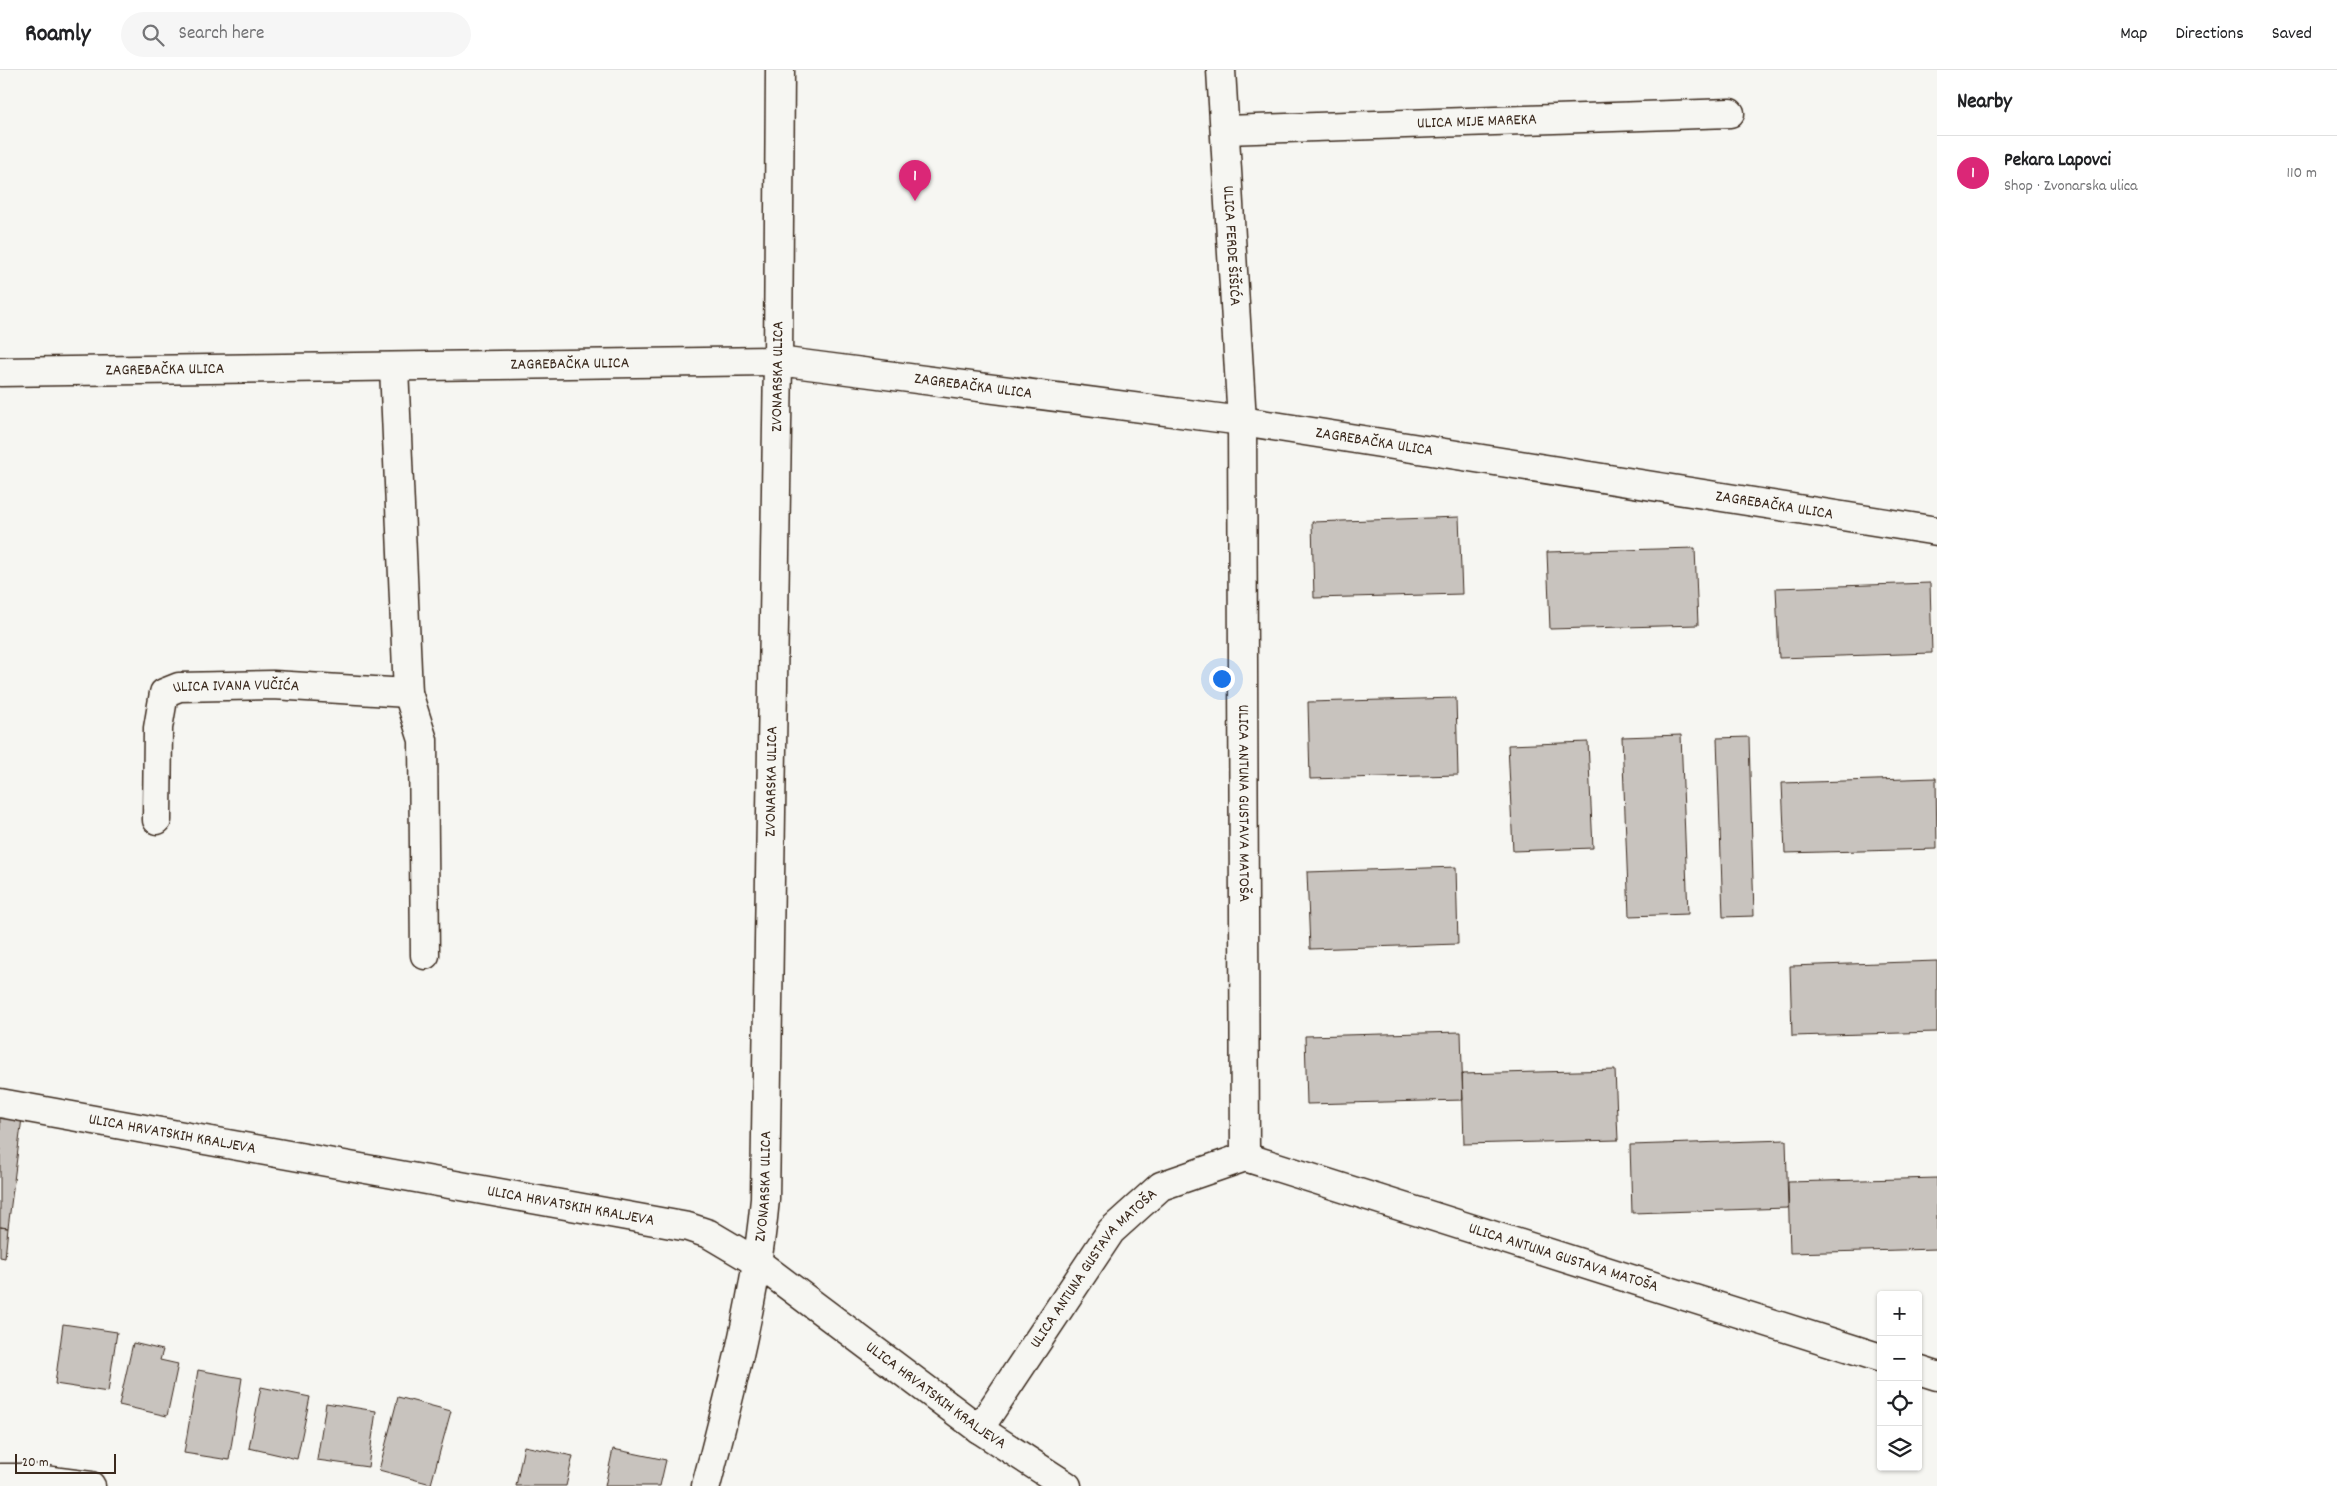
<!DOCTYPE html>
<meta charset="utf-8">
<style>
body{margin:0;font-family:Dekko,sans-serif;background:#f6f6f6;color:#202124}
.controls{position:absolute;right:15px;bottom:15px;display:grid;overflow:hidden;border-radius:5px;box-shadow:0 1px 4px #0004}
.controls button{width:45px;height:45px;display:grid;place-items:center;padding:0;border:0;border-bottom:1px solid #e0e0e0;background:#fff;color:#202124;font:25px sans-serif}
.scale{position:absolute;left:15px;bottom:12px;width:101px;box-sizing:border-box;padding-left:5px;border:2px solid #3b2a1e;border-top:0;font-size:14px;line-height:18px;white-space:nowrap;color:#3b2a1e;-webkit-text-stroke:4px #f6f6f2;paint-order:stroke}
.you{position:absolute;left:1221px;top:608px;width:18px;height:18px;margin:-12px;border:4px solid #fff;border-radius:50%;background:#1a73e8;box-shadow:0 0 0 8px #1a73e833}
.badge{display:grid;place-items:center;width:32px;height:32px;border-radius:50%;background:#db2777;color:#fff;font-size:16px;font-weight:700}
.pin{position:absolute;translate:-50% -41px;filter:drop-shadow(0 1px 2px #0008)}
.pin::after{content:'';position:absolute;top:26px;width:18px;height:15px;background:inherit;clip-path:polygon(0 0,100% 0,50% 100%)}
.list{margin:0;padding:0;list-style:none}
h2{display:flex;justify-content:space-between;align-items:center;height:65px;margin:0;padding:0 20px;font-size:21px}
h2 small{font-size:16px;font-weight:400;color:#757577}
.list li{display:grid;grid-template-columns:32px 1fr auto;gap:15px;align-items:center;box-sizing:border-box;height:75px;padding:0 20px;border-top:1px solid #e0e0e0}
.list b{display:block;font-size:19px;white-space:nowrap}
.list p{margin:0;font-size:16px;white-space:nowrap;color:#757577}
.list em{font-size:16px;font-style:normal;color:#757577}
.icon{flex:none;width:28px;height:28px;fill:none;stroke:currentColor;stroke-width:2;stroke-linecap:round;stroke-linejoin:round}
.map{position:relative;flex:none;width:1937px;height:1416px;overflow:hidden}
header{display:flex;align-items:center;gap:30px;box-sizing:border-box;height:70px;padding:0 25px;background:#fff;border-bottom:1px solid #e0e0e0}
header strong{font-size:24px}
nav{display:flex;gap:28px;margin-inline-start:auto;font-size:18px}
.search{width:350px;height:45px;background:#f6f6f6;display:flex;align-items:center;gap:12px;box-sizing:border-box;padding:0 18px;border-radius:28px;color:#757577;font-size:19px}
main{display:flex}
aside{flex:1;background:#fff}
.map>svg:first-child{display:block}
.building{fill:#c8c3be;stroke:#3b2a1e}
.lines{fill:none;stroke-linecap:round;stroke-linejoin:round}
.street-casing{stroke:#3b2a1e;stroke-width:31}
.secondary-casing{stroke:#3b2a1e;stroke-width:31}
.street{stroke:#f6f6f2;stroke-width:28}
.secondary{stroke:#f6f6f2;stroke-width:28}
.labels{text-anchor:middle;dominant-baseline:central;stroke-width:4;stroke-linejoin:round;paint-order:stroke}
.street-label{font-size:16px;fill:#3b2a1e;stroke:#f6f6f2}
</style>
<header>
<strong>Roamly</strong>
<div class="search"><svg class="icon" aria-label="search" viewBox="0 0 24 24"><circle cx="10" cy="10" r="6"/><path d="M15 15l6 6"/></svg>Search here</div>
<nav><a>Map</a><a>Directions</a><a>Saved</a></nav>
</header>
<main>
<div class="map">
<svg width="1937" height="1416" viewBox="0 0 1937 1416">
<rect width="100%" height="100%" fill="#f6f6f2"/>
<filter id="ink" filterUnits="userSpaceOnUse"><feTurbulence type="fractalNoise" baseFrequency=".02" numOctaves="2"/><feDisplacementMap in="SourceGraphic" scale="10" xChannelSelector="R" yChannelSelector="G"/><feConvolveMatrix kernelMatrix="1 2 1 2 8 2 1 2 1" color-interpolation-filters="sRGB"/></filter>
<g filter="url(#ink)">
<path class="building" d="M 1459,447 L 1462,524 L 1314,528 L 1312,452 Z
M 1695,478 L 1698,555 L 1550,559 L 1547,482 Z
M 1930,513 L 1932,583 L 1779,588 L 1776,518 Z
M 1456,628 L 1458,705 L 1310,709 L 1308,632 Z
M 1681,665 L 1688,844 L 1629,846 L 1622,667 Z
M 1749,667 L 1754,846 L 1723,847 L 1717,668 Z
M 1588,672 L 1593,778 L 1513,781 L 1508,675 Z
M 1936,708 L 1937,779 L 1785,783 L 1782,713 Z
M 1456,797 L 1458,874 L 1310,879 L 1307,802 Z
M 1937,891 L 1937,962 L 1792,966 L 1790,896 Z
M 1461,962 L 1463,1030 L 1307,1034 L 1305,966 Z
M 1615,1000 L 1618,1070 L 1464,1074 L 1462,1004 Z
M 0,1045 L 22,1048 L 8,1158 L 0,1157 Z
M 1786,1070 L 1788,1138 L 1632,1143 L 1630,1075 Z
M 1937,1108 L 1937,1179 L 1790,1183 L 1788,1112 Z
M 0,1157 L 8,1158 L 5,1188 L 0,1187 Z
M 63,1254 L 117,1262 L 108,1322 L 55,1314 Z
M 133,1273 L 163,1280 L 160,1290 L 178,1294 L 167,1346 L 119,1335 Z
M 198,1300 L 242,1308 L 229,1390 L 184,1383 Z
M 261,1317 L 310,1327 L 297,1389 L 249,1378 Z
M 398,1327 L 451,1341 L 431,1414 L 379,1400 Z
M 326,1333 L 376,1341 L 368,1397 L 317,1390 Z
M 524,1376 L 573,1386 L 566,1416 L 516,1416 Z
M 613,1379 L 666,1390 L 660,1416 L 605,1416 Z"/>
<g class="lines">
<defs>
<g id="street">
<path id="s1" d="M 1221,0 L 1242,351 L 1245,1087"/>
<path id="s2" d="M 1225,60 L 1730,43"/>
<path d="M 394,297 L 408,623 L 423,670 L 425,885"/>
<path id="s3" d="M 0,302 L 778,291 L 1242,351 L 1937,461"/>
<path id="s4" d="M 157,750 L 158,658 L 164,623 L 179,617 L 273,615 L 408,623"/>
<path id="s5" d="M 0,1033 L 688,1157 L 709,1164 L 758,1193 L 979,1359 L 1067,1416"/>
<path d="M 1918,1300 L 1937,1306"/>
<path id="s6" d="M 979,1359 L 1111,1161 L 1161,1116 L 1245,1087 L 1881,1288"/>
<path d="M 0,1408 L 28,1408 L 91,1416"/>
</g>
<g id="secondary">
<path id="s7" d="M 706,1416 C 731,1321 756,1227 765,1129 L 778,291 L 780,0"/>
</g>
</defs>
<use href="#street" class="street-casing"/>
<use href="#secondary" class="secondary-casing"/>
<use href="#street" class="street"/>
<use href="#secondary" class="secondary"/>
</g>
</g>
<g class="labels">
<g class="street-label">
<text stroke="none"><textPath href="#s2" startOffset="252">ULICA MIJE MAREKA</textPath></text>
<text stroke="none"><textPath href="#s1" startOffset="176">ULICA FERDE ŠIŠIĆA</textPath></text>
<text stroke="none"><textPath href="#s3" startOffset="570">ZAGREBAČKA ULICA</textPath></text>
<text stroke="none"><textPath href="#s3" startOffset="165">ZAGREBAČKA ULICA</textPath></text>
<text stroke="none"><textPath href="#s7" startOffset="1116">ZVONARSKA ULICA</textPath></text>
<text stroke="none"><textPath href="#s3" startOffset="975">ZAGREBAČKA ULICA</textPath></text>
<text stroke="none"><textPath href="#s3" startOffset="1380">ZAGREBAČKA ULICA</textPath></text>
<text stroke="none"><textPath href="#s3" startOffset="1785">ZAGREBAČKA ULICA</textPath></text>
<text stroke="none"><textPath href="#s4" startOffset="201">ULICA IVANA VUČIĆA</textPath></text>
<text stroke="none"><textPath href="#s7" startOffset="711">ZVONARSKA ULICA</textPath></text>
<text stroke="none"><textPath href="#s1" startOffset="734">ULICA ANTUNA GUSTAVA MATOŠA</textPath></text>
<text stroke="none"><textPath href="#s5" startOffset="175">ULICA HRVATSKIH KRALJEVA</textPath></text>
<text stroke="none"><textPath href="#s7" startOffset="306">ZVONARSKA ULICA</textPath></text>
<text stroke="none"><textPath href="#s5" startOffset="580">ULICA HRVATSKIH KRALJEVA</textPath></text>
<text stroke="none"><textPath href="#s6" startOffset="728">ULICA ANTUNA GUSTAVA MATOŠA</textPath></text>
<text stroke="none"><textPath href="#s6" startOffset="198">ULICA ANTUNA GUSTAVA MATOŠA</textPath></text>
<text stroke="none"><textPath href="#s5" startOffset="1000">ULICA HRVATSKIH KRALJEVA</textPath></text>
</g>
</g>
</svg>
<div class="controls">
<button>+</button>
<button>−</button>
<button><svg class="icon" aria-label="locate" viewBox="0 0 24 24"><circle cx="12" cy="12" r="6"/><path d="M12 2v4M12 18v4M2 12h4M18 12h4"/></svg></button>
<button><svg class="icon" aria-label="layers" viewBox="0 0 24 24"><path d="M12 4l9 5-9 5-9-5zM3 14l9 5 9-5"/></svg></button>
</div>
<div class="scale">20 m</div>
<div class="you"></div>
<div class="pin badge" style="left:915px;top:131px">1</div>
</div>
<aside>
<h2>Nearby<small></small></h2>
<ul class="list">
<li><span class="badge">1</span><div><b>Pekara Lapovci</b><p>Shop · Zvonarska ulica</p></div><em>110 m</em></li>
</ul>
</aside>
</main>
